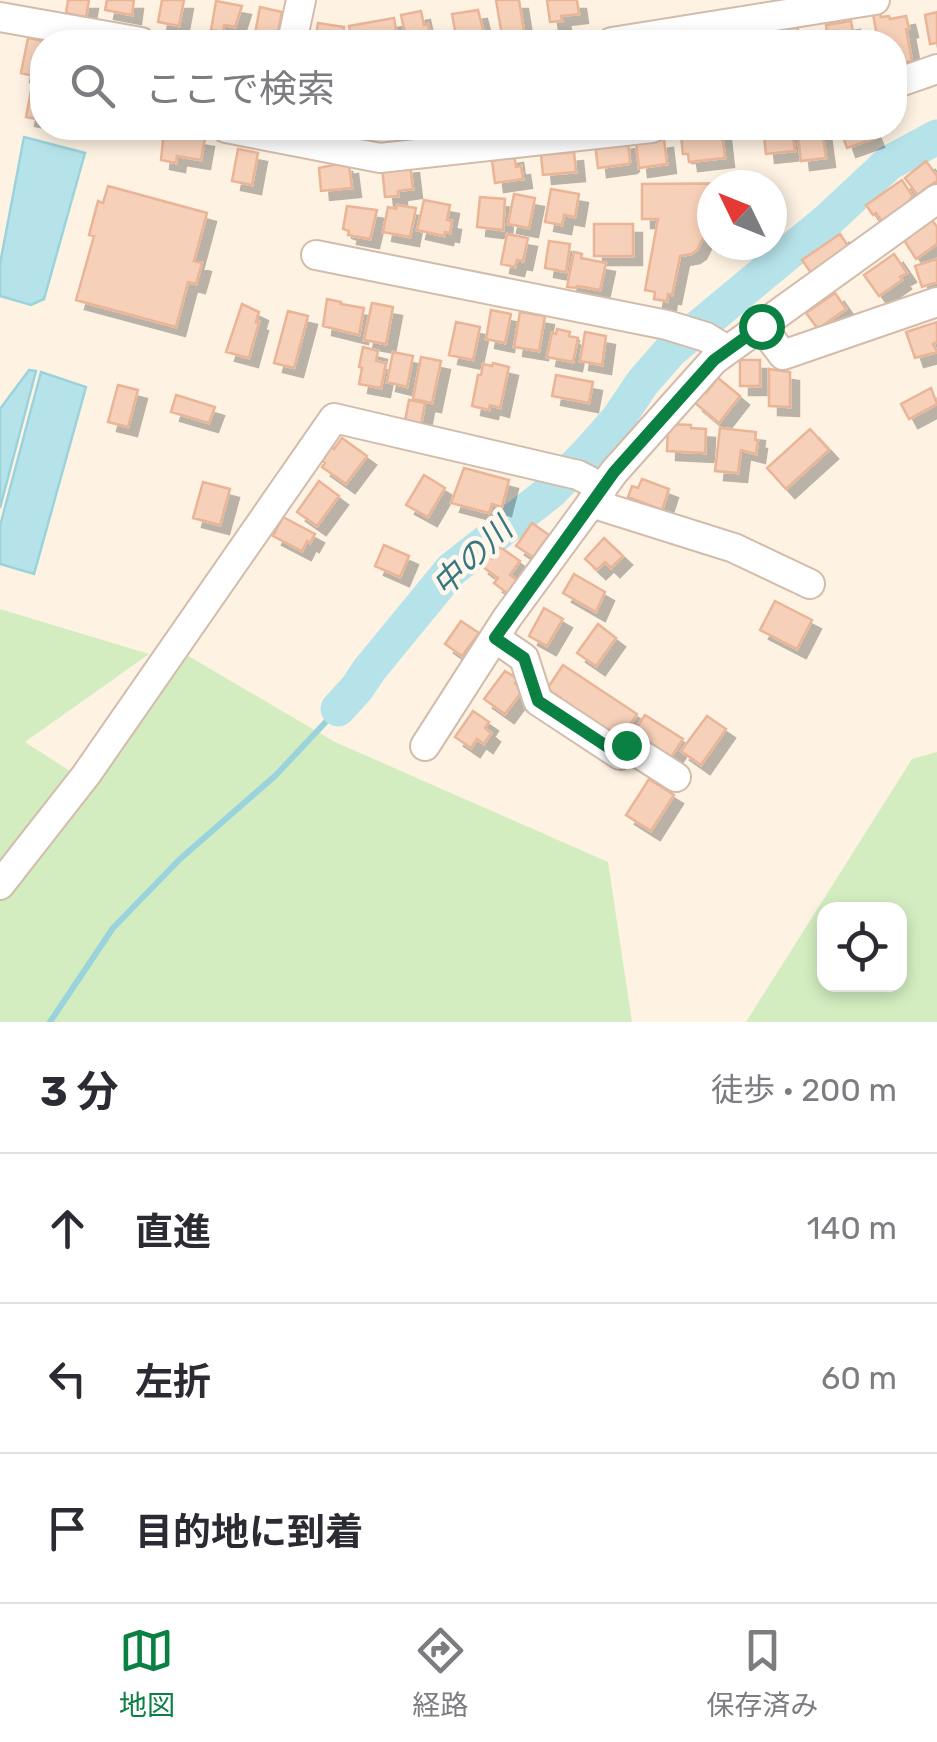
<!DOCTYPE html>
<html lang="ja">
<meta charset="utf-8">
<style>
body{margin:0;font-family:Rubik,"Noto Sans JP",sans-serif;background:#f2f2f3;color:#2b2b33}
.controls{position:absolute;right:30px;bottom:30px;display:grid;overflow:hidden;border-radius:20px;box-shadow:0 5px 15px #0003}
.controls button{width:90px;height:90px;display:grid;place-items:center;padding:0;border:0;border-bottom:2px solid #e1e1e2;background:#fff;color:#2b2b33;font:50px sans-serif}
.compass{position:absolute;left:697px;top:170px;width:90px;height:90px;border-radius:50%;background:#fff;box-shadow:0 5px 15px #0003;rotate:313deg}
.stop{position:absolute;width:30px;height:30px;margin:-22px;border:8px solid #0b8043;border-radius:50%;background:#fff}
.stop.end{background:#0b8043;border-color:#fff;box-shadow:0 2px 10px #0008}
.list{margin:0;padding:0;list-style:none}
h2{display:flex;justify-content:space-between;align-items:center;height:130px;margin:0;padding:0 40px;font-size:42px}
h2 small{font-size:32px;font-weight:400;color:#7c7c81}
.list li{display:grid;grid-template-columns:65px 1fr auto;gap:30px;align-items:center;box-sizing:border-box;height:150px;padding:0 40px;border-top:2px solid #e1e1e2}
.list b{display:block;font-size:38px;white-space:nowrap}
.list em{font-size:32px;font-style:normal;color:#7c7c81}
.icon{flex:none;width:55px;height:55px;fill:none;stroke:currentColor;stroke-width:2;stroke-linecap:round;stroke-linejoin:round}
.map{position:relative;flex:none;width:937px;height:1022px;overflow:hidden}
.search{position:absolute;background:#fff;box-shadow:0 5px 15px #0003;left:30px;right:30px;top:30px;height:110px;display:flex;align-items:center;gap:25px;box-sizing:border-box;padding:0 35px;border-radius:40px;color:#7c7c81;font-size:38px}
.sheet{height:580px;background:#fff}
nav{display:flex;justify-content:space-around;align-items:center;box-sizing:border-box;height:140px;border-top:2px solid #e1e1e2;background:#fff;font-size:28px;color:#7c7c81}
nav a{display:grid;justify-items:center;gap:5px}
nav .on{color:#0b8043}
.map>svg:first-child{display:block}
.green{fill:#d3edc0;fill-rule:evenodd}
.water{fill:#b6e3ea;stroke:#9bd3dc;stroke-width:2.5}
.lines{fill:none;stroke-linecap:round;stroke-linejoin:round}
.stream{stroke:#9bd3dc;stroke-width:6}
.river{stroke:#b6e3ea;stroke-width:35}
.building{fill:#f6d0b8;stroke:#eab597;stroke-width:2.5;filter:url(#shadow)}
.minor-casing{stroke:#d3bcab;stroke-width:32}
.minor{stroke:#fff;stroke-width:28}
.route{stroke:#0b8043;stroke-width:12}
.labels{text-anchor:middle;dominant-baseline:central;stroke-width:9;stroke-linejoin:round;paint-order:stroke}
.water-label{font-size:32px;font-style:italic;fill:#397680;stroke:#fff7ec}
</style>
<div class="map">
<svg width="937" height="1022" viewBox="0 0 937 1022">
<defs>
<filter id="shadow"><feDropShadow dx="9" dy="9" stdDeviation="0" flood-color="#0004"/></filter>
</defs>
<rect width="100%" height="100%" fill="#fef3e3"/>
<path class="green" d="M 0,609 L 149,654 L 25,742 L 90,784 L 185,654 L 335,742 L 608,862 L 632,1022 L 0,1022 Z
M 937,752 L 937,1022 L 746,1022 L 912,759 ZM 900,909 L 900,984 L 824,984 L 824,909 Z"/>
<path class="water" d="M 24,137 L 85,153 L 44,299 L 31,305 L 0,296 L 0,264 Z
M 29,370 L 36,371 L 0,508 L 0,409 Z
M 41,372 L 86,387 L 34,574 L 0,564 L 0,526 Z"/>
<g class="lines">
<path class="stream" d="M 50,1022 L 113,928 L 180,859 L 275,776 L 338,709"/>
<path class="river" d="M 338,709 L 357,688 L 369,670 L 451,570 L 551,491 L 587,454 L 618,419 L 643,382 L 671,350 L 828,220 L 889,163 L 937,137"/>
</g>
<path class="building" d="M 68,0 L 89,0 L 86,17 L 66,13 Z
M 107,0 L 134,0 L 132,15 L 105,10 Z
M 162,0 L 184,0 L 179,26 L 158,22 Z
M 496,0 L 519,0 L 524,32 L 502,36 Z
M 547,0 L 577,0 L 579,14 L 561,16 L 562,21 L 550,22 Z
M 216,1 L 242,6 L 235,27 L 224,25 L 223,32 L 211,30 Z
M 260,7 L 282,12 L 277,36 L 268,35 L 267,41 L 254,39 Z
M 478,10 L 486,41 L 457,42 L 452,14 Z
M 421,11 L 424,25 L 428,24 L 432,42 L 407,42 L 401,15 Z
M 937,12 L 937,43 L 930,44 L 925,15 Z
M 880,13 L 881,17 L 889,16 L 890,19 L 906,16 L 909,28 L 906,29 L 912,61 L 894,64 L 894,42 L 878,42 L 873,14 Z
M 394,18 L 398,41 L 352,42 L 349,26 Z
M 851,21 L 855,42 L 829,42 L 826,25 Z
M 318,23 L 344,27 L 342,42 L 315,42 Z
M 797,24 L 800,42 L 758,42 L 766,40 L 764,29 Z
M 28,38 L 48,42 L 42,42 L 42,78 L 21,73 Z
M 32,86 L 42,88 L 42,120 L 26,117 Z
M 763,128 L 792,128 L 795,151 L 766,154 Z
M 797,128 L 822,128 L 826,158 L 801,161 Z
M 840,128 L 871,128 L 875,138 L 847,148 Z
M 164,131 L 205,138 L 201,160 L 177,156 L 176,163 L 161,160 Z
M 722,131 L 725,158 L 689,162 L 688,154 L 683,154 L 681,136 Z
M 664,139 L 667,164 L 639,168 L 636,143 Z
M 628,140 L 630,162 L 628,164 L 598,168 L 595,144 Z
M 238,149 L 258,153 L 252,185 L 232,181 Z
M 574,152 L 576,172 L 543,175 L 541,155 Z
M 514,154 L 516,167 L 521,166 L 523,179 L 495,183 L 492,161 L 502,159 L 502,156 Z
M 926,161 L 937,176 L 937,181 L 923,190 L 925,193 L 919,197 L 905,178 Z
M 343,163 L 344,166 L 349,165 L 352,188 L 321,191 L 319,168 Z
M 410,164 L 413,189 L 398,191 L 398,196 L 385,197 L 382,167 Z
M 902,180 L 913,197 L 911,198 L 914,201 L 883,223 L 876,213 L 873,215 L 866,205 Z
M 753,183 L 753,185 L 712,185 L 712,218 L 701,218 L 700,224 L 704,236 L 697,250 L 691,254 L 680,256 L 672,295 L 668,294 L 667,301 L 654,299 L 655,292 L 645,290 L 658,219 L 642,219 L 642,184 Z
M 108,186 L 207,213 L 194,261 L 202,263 L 196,284 L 188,282 L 176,327 L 76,300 L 94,236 L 89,235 L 98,201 L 103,203 Z
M 551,189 L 579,194 L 575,217 L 564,215 L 562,225 L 545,222 Z
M 514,194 L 535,198 L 529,228 L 508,224 Z
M 480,197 L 505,199 L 503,230 L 477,227 Z
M 424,200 L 450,205 L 447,220 L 452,221 L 450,233 L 445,232 L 444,236 L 417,230 Z
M 397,205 L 416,208 L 410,237 L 383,232 L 388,207 L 396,209 Z
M 347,206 L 377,210 L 370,239 L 348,235 L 349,231 L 343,229 Z
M 932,220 L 937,227 L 937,244 L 916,259 L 904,240 Z
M 594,224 L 633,224 L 633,256 L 594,256 Z
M 507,234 L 528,238 L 523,261 L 517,260 L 515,267 L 501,264 Z
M 840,234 L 850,249 L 814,277 L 802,260 Z
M 549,241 L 570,244 L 566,272 L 545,268 Z
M 574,252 L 582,254 L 581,258 L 606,263 L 600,290 L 577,286 L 576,288 L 567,287 Z
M 894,254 L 907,273 L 900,277 L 902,280 L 879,296 L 864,275 Z
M 937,259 L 937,282 L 922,287 L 915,266 Z
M 835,293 L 846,309 L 818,329 L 806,313 Z
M 327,299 L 341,302 L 341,304 L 364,308 L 359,335 L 323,326 Z
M 372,303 L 393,307 L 386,344 L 364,340 Z
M 242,304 L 259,312 L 256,322 L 259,322 L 249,358 L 226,352 Z
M 491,310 L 511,314 L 505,343 L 486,339 Z
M 288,311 L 308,316 L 294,368 L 274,363 Z
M 520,312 L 545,316 L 539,351 L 514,347 Z
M 456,322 L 480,327 L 473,360 L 449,355 Z
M 937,322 L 937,342 L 933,344 L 937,352 L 915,358 L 906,332 Z
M 557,329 L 570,332 L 569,336 L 578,338 L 573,362 L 547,357 L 552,333 L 556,334 Z
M 585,332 L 606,336 L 602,365 L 580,361 Z
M 363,347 L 378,351 L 376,361 L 386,363 L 381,388 L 359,384 L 362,368 L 359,367 Z
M 393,352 L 413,356 L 407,387 L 387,382 Z
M 421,357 L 441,361 L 432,403 L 413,399 Z
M 740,360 L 760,360 L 760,386 L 740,386 Z
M 493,363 L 509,367 L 500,408 L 490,405 L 489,410 L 472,406 L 478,375 L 481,375 L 483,364 L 492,366 Z
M 769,369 L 790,372 L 790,407 L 769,406 Z
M 556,375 L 593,382 L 589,403 L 552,396 Z
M 718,378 L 740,396 L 719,423 L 694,402 L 703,390 L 706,393 Z
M 118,385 L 138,390 L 128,427 L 108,422 Z
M 931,388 L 937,404 L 909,419 L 901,404 Z
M 176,395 L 215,407 L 209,423 L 171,412 Z
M 409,400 L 425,403 L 421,425 L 405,421 Z
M 668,424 L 691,425 L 691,428 L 706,429 L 705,453 L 667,451 Z
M 720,428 L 756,432 L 755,440 L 758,440 L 756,454 L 741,450 L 738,473 L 715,471 Z
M 810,429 L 829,450 L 786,489 L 767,468 Z
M 342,438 L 367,456 L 346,484 L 322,467 L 325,463 L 320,459 L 330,446 L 334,449 Z
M 464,468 L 509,480 L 502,507 L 492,504 L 489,513 L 451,503 Z
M 424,475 L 445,488 L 428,517 L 406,505 Z
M 642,479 L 669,489 L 662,510 L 628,497 L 632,486 L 638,488 Z
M 319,481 L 339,496 L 317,526 L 297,512 Z
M 203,482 L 230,489 L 220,525 L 193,518 Z
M 283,517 L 315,534 L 310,543 L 307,541 L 302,551 L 273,536 Z
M 532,523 L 549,535 L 533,557 L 516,546 Z
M 604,538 L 623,556 L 611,568 L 605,562 L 597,570 L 585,559 Z
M 384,545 L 409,556 L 400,577 L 375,566 Z
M 500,547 L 520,561 L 510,575 L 521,583 L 511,596 L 494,583 L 498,578 L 480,565 L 488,554 L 492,558 Z
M 574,574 L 605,592 L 596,612 L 563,593 Z
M 775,601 L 812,620 L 797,649 L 760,630 Z
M 544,608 L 563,619 L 547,646 L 529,636 Z
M 461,621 L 479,633 L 462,656 L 445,644 Z
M 598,624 L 616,638 L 596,666 L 577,653 Z
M 563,665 L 637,714 L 618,743 L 557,703 L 561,698 L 547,689 Z
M 505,671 L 518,679 L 515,683 L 523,690 L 505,714 L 484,699 Z
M 473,711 L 489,722 L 485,728 L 491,733 L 484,744 L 477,739 L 471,748 L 455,737 Z
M 645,715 L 683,739 L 668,762 L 631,737 Z
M 707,716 L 726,729 L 701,765 L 681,751 Z
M 649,779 L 674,795 L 651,831 L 626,815 Z"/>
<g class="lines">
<defs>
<path id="minor" d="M 0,17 L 141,42
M 292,42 L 301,0
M 612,42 L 875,0
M 894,84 L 937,69
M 226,128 L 380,158 L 652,128
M 316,255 L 667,325 L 706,337 L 727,350
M 761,326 L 783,355 L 937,302
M 591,503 L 734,548 L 810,584
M 495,638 L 524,658 L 538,701 L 620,755 L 626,745 L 676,777
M 425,746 L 507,618 L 614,472 L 714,360 L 937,199
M 0,885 L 86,775 L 334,418 L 578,475 L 603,488"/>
</defs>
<use href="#minor" class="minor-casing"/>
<use href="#minor" class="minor"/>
</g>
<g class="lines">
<path class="route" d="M 626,745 L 620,755 L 538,701 L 524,658 L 495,638 L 614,472 L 714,360 L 761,326"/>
</g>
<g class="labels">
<g class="water-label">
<text transform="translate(472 557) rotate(-44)">中の川</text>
</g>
</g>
</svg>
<div class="controls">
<button><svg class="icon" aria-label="locate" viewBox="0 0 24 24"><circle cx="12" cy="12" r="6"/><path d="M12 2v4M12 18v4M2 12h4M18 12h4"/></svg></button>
</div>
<svg class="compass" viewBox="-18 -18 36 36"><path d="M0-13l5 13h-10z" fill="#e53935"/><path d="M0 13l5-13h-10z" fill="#7c7c81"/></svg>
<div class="stop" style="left:761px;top:326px"></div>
<div class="stop end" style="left:626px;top:745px"></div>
<div class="search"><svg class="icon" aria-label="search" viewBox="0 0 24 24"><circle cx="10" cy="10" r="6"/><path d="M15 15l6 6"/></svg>ここで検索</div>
</div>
<section class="sheet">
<h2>3 分<small>徒歩 · 200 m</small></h2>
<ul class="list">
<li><svg class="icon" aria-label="ahead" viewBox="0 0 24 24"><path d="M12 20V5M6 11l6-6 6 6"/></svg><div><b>直進</b></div><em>140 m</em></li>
<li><svg class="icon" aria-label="left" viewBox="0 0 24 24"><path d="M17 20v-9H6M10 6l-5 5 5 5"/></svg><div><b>左折</b></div><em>60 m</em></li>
<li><svg class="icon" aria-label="arrive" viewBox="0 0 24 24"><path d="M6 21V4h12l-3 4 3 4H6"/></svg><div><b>目的地に到着</b></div></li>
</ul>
</section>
<nav>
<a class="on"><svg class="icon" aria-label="map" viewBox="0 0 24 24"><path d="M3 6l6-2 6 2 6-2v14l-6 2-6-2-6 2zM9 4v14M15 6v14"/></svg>地図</a>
<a><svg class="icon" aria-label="directions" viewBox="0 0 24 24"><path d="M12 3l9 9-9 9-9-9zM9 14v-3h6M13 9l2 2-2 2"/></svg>経路</a>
<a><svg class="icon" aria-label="saved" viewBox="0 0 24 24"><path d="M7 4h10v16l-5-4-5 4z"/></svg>保存済み</a>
</nav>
